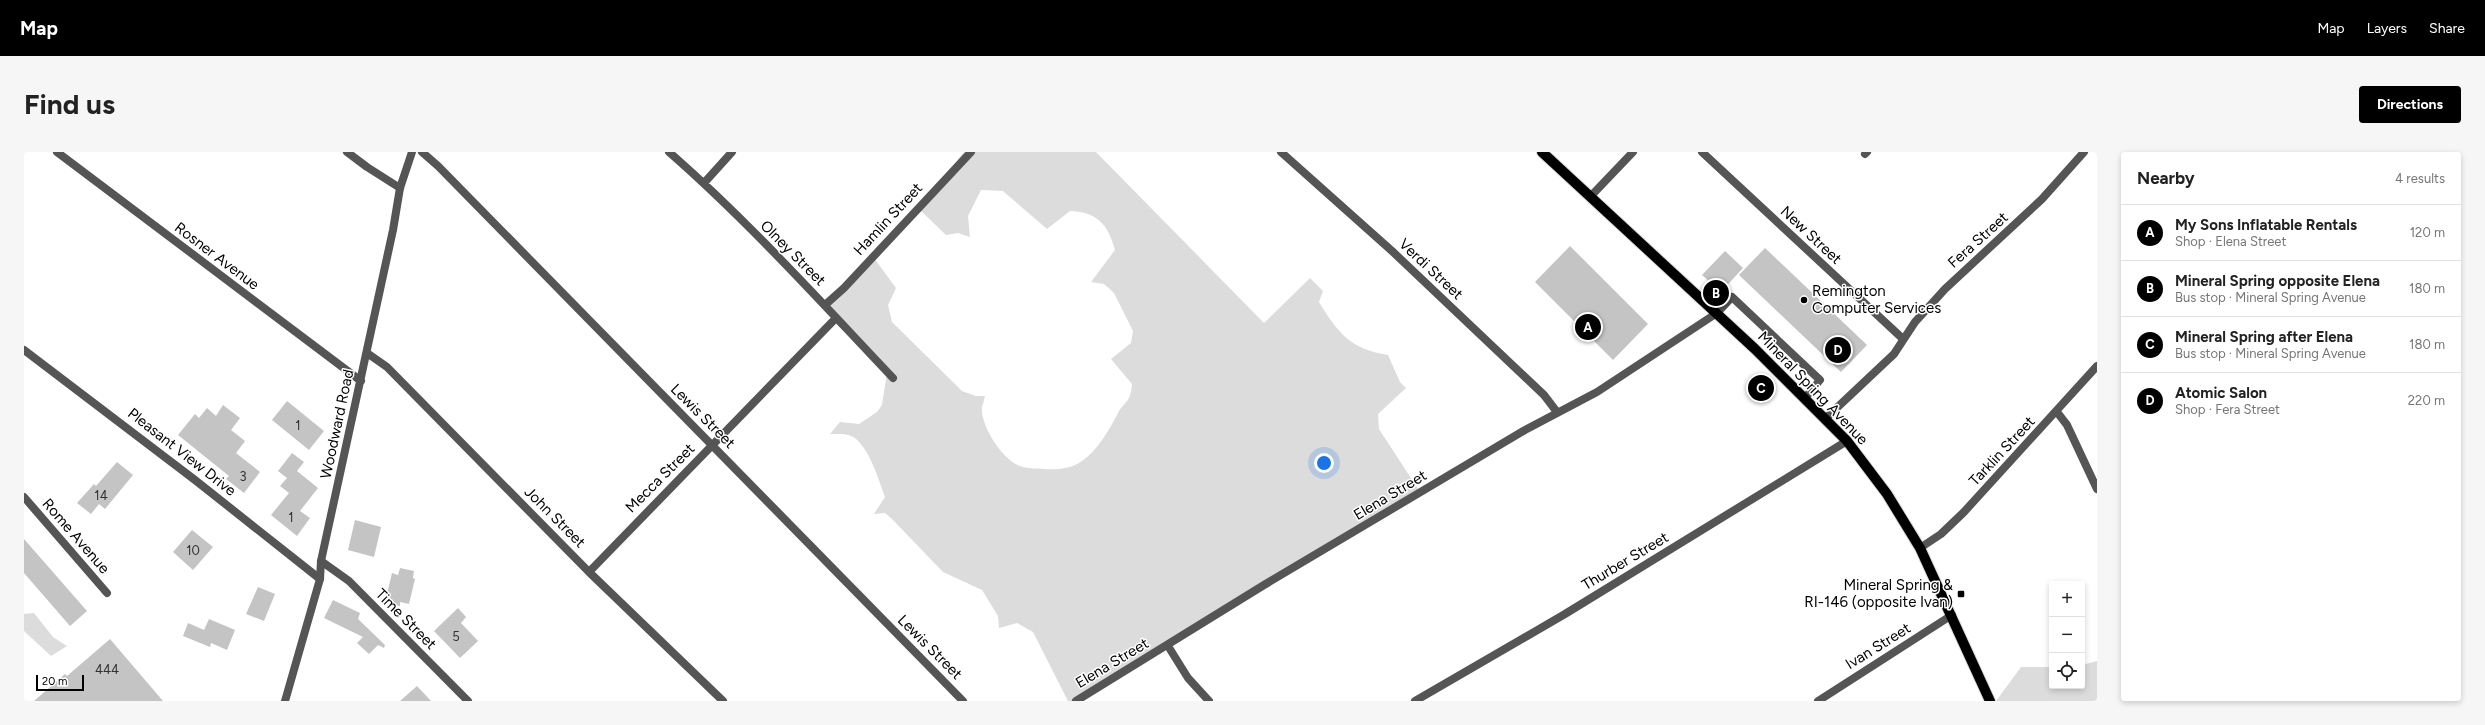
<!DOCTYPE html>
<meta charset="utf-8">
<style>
body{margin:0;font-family:Figtree,sans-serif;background:#f6f6f6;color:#222}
.controls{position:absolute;right:12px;bottom:12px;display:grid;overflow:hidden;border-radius:4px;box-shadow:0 2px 6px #0003}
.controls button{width:36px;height:36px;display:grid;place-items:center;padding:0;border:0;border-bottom:1px solid #e0e0e0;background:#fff;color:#222;font:20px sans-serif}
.scale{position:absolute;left:12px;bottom:10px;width:48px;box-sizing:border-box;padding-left:4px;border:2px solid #000;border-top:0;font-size:11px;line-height:14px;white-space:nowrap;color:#000;-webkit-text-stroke:3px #fff;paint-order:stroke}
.you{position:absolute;left:1300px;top:311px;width:14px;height:14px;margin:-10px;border:3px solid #fff;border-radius:50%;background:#1a73e8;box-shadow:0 0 0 6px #1a73e833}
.badge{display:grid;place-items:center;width:26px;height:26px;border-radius:50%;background:#000;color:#fff;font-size:13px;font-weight:700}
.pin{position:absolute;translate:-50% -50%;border:2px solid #fff;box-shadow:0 1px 4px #0006}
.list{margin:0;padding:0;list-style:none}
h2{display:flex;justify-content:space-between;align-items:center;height:52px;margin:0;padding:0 16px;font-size:17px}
h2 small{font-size:13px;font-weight:400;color:#767676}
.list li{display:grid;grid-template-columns:26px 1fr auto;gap:12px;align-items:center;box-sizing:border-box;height:56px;padding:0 16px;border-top:1px solid #e0e0e0}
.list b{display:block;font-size:15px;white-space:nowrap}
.list p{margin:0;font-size:13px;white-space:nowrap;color:#767676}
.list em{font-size:13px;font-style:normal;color:#767676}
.icon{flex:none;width:22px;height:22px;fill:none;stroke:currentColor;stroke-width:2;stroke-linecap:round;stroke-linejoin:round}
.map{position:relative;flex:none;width:2073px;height:549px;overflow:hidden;border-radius:4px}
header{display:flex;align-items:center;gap:24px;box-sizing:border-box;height:56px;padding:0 20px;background:#000;color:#fff}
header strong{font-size:19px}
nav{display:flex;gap:22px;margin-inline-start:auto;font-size:14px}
.intro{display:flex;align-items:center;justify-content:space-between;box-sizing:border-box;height:96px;padding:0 24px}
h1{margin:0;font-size:28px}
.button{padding:10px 18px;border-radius:4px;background:#000;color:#fff;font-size:14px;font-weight:700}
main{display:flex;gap:24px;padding:0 24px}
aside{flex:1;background:#fff;border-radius:4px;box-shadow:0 2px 6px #0003}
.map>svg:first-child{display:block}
.green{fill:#dcdcdc}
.building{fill:#c4c4c4}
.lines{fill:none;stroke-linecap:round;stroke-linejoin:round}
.primary-casing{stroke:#dbdbdb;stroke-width:12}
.service{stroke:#555;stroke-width:8}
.minor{stroke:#555;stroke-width:8}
.tertiary{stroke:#555;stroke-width:8}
.primary{stroke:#000;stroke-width:10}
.poi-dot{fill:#000;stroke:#fff;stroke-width:1.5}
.labels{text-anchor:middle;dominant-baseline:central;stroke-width:3;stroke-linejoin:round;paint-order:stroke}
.number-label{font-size:13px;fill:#313131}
.street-label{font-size:15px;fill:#000;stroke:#fff}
.poi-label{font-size:15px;fill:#000;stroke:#fff;text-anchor:start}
</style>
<header>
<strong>Map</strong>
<nav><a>Map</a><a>Layers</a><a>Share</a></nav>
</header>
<div class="intro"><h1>Find us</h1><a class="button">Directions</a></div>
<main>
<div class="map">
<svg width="2073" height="549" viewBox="0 0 2073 549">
<rect width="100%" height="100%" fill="#fff"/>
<path class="green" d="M 940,0 L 1072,0 L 1240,171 L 1286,126 L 1299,139 L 1295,150 C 1314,181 1326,197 1364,203 L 1376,230 L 1382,236 L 1354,262 L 1355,277 L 1396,340 L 1050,549 L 1044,549 L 1009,480 L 993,471 L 975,476 L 974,464 L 958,438 L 919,420 L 868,367 L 861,361 L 850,362 L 861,345 C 854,326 847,300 831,286 C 825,281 813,282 806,282 L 816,270 L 835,272 L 853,260 L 858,253 L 863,221 L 798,155 L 850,106 L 872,136 L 864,153 L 868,170 L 938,239 L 952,244 L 961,244 C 960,248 959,252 958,255 C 956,274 980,311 999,315 C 1006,317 1013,316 1020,317 C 1033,318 1047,317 1058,309 C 1074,298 1085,278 1094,261 C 1102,247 1106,252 1108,232 L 1087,207 L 1107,191 L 1109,179 L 1090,141 L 1080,132 L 1067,130 L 1091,98 C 1084,72 1073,60 1046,59 L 1023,77 L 979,39 L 957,38 L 944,64 L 946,85 L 934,81 L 922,83 L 894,56 Z
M 10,461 L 29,485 L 43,494 L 27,504 L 0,479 L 0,462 Z
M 2073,509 L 2073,549 L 1972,549 L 1997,515 L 2028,515 L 2028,534 L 2058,534 L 2058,513 Z"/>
<path class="building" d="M 1546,94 L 1624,172 L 1589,208 L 1511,130 Z
M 1741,96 L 1843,193 L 1817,220 L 1715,123 Z
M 1701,99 L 1719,116 L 1697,140 L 1678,123 Z
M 263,249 L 300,279 L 285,298 L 248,268 Z
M 199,253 L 216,266 L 207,278 L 221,289 L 212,301 L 236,320 L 220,341 L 202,327 L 205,324 L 154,283 L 171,262 L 175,266 L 183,256 L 192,264 Z
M 268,301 L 280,310 L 273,319 L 294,336 L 276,359 L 286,366 L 273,384 L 247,363 L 265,341 L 256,334 L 263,326 L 254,319 Z
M 93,310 L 109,323 L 81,357 L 75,352 L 67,362 L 53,351 L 70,332 L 72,334 Z
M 331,368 L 357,375 L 350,405 L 324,398 Z
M 168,378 L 189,395 L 169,418 L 149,400 Z
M 0,387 L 63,459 L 46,474 L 0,421 Z
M 376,416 L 390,419 L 389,426 L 391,427 L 385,452 L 376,450 L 376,454 L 361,450 L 368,421 L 374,423 Z
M 234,435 L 251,442 L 240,469 L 222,462 Z
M 309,448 L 336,461 L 334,467 L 361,493 L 360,496 L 354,493 L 345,502 L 333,491 L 339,485 L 300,466 Z
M 434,456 L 442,465 L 437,471 L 454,489 L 436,506 L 410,479 Z
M 185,467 L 211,478 L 203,498 L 187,491 L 186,495 L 159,484 L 164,471 L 180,478 Z
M 86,487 L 139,549 L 10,549 L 41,522 L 43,524 Z
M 393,534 L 407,549 L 376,549 Z"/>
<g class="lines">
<defs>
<path id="primary" d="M 1518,0 L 1731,197 L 1823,289 L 1863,342 L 1896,396 L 1966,549"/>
</defs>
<use href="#primary" class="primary-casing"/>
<path class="service" d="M 1693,161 L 1708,145 L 1796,228 L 1781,246"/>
<path class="minor" d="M 33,0 L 337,229
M 323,0 L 343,15 L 376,36
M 398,0 L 414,14 L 939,549
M 645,0 C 725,70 796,149 869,226
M 1257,0 L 1368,99 L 1520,243 L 1533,260
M 1678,0 L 1878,186
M 1841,2 L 1843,0
M 680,31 L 708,0
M 1566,45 L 1609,0
M 801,153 L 820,136 L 947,0
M 0,198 L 171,328 L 296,427
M 343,201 L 363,215 L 565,420 L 699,549
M 2033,260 L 2043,273 L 2073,337
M 1802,266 L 1870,202 L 1891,170 L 1921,137 L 2018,47 L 2060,0
M 0,345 L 83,441
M 1896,396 L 1917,382 L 1940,360 L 2073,214
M 297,409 L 325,429 L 444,549
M 565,420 L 812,166
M 1144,494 L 1164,526 L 1185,549
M 1052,549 L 1240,433 L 1501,278 L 1573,240 L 1693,161
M 1391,549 L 1541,462 L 1823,289
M 1794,549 L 1928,463"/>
<path class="tertiary" d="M 261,549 L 296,427 L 297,409 L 369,78 L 376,36 L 388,0"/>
<use href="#primary" class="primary"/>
</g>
<g class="poi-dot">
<circle cx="1780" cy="148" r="4"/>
<rect x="1933" y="438" width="8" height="8" rx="2"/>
</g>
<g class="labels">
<g class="number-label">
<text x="274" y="273">1</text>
<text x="219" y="324">3</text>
<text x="77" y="343">14</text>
<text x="267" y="365">1</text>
<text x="169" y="398">10</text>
<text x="432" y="484">5</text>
<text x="83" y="517">444</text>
</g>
<g class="street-label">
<text transform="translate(864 67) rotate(-47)">Hamlin Street</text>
<text transform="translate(1787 83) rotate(43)">New Street</text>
<text transform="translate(1954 88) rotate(-42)">Fera Street</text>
<text transform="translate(769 101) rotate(45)">Olney Street</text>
<text transform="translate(193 104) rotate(37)">Rosner Avenue</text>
<text transform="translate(1407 117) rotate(43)">Verdi Street</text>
<text transform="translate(1789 236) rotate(46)">Mineral Spring Avenue</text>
<text transform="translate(679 264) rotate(45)">Lewis Street</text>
<text transform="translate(313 272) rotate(-78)">Woodward Road</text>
<text transform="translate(1978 299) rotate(-47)">Tarklin Street</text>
<text transform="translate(158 300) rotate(38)">Pleasant View Drive</text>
<text transform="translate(636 326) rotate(-45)">Mecca Street</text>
<text transform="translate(1366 343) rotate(-31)">Elena Street</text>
<text transform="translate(531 365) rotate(45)">John Street</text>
<text transform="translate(52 384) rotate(49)">Rome Avenue</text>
<text transform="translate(1601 409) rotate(-31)">Thurber Street</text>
<text transform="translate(382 467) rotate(45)">Time Street</text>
<text transform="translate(1854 494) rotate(-32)">Ivan Street</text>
<text transform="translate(906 495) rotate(45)">Lewis Street</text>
<text transform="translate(1088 511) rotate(-31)">Elena Street</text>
</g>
<g class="poi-label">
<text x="1788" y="139">Remington<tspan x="1788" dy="17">Computer Services</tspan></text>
<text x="1929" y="433" text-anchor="end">Mineral Spring &amp;<tspan x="1929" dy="17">RI-146 (opposite Ivan)</tspan></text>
</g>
</g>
</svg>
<div class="controls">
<button>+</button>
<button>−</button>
<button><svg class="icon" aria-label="locate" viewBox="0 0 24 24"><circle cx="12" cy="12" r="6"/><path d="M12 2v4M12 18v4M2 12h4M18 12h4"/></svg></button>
</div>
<div class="scale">20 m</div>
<div class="you"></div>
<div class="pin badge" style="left:1564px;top:175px">A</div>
<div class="pin badge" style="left:1692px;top:141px">B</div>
<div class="pin badge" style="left:1737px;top:236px">C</div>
<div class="pin badge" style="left:1814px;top:198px">D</div>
</div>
<aside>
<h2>Nearby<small>4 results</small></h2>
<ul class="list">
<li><span class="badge">A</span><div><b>My Sons Inflatable Rentals</b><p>Shop · Elena Street</p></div><em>120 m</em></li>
<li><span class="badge">B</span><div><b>Mineral Spring opposite Elena</b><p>Bus stop · Mineral Spring Avenue</p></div><em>180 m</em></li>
<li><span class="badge">C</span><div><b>Mineral Spring after Elena</b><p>Bus stop · Mineral Spring Avenue</p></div><em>180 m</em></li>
<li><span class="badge">D</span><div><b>Atomic Salon</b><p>Shop · Fera Street</p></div><em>220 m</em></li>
</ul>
</aside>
</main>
